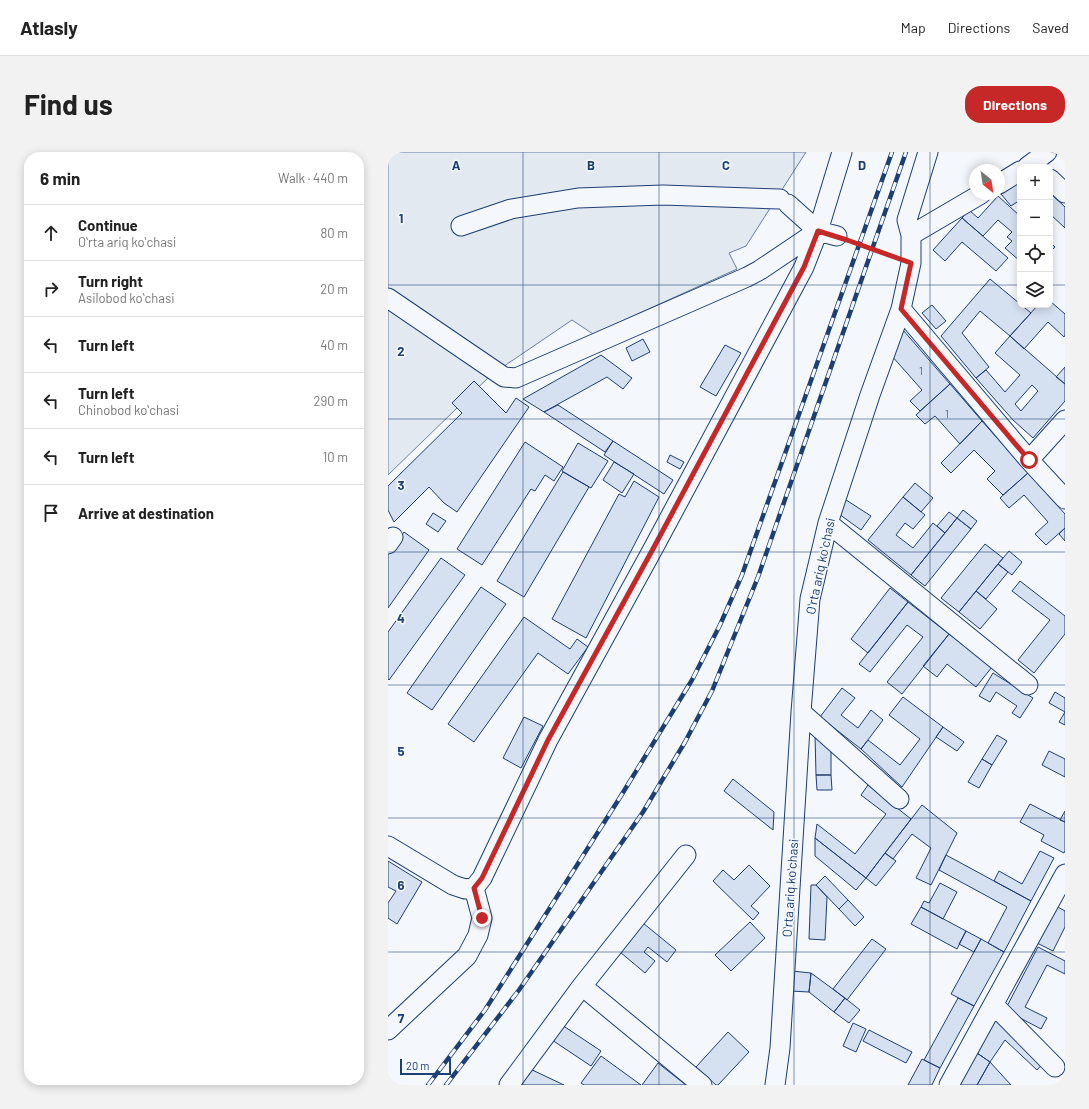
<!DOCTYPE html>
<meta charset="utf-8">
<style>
body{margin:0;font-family:Barlow,sans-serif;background:#f2f2f2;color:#222}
.controls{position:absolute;right:12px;top:12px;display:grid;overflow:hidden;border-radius:8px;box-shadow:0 2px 10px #0003}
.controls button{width:36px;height:36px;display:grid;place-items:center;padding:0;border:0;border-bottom:1px solid #e0e0e0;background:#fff;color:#222;font:20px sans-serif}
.compass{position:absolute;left:581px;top:12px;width:36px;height:36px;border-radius:50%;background:#fff;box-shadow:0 2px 10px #0003;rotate:150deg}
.scale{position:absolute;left:12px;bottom:10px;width:51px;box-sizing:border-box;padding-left:4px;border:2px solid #1d3f73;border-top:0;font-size:11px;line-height:14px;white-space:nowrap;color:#1d3f73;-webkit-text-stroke:3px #f4f7fb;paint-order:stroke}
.stop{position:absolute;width:12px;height:12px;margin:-9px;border:3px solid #c62828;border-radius:50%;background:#fff}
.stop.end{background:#c62828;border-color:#fff;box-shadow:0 1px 4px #0008}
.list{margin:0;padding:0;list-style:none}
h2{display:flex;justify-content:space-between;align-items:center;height:52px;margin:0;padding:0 16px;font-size:17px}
h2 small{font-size:13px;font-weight:400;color:#767676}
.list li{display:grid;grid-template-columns:26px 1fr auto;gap:12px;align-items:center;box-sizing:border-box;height:56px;padding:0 16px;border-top:1px solid #e0e0e0}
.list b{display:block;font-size:15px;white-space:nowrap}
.list p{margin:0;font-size:13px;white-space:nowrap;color:#767676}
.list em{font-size:13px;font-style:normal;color:#767676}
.icon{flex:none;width:22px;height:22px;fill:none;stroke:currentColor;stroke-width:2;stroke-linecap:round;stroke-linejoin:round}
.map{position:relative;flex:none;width:677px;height:933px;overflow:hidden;border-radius:16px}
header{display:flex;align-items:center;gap:24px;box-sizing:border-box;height:56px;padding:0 20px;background:#fff;border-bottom:1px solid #e0e0e0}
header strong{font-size:19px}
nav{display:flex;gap:22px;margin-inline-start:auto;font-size:14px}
.intro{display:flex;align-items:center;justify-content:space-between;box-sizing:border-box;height:96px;padding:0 24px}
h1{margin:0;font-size:28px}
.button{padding:10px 18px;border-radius:16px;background:#c62828;color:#fff;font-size:14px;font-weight:700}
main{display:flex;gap:24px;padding:0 24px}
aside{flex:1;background:#fff;border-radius:16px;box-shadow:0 2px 10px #0003}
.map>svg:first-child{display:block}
.green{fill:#e3e9f0;stroke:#687fa3}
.building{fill:#d5e0f0;stroke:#1d3f73;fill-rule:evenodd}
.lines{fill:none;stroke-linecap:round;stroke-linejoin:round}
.minor-casing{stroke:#1d3f73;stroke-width:21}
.path{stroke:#5e769c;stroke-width:2.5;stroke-dasharray:3 2;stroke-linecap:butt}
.minor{stroke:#f4f7fb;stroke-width:19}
.rail-casing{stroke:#1d3f73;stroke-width:4.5}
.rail{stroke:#f4f7fb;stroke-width:3;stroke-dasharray:9;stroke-linecap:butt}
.route{stroke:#c62828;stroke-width:5}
.grid{fill:none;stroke:#1d3f73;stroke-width:1;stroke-opacity:0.55}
.labels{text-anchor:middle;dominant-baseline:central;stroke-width:3;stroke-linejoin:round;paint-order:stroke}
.number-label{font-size:11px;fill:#4b6792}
.street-label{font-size:13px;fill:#1d3f73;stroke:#f4f7fb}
.grid-label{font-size:13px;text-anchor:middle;font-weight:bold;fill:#1d3f73;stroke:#f4f7fb;stroke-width:3;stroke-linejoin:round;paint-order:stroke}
</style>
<header>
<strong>Atlasly</strong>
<nav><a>Map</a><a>Directions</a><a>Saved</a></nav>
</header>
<div class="intro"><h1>Find us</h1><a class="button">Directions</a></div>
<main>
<aside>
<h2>6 min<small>Walk · 440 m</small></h2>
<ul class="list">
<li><svg class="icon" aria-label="ahead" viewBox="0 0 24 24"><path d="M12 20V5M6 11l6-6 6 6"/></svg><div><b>Continue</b><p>Oʻrta ariq koʻchasi</p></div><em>80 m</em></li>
<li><svg class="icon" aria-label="right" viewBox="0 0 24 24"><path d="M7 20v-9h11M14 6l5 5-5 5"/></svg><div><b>Turn right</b><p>Asilobod koʻchasi</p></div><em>20 m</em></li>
<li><svg class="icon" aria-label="left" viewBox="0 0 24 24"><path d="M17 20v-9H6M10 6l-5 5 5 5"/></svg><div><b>Turn left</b></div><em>40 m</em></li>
<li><svg class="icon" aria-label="left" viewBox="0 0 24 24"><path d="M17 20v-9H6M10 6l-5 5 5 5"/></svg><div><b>Turn left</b><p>Chinobod koʻchasi</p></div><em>290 m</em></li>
<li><svg class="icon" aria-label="left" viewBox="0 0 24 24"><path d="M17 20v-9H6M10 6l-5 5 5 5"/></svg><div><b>Turn left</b></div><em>10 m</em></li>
<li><svg class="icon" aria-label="arrive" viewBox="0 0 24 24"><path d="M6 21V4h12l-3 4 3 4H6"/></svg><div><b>Arrive at destination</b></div></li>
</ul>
</aside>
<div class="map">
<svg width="677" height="933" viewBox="0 0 677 933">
<rect width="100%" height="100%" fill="#f4f7fb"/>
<path class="green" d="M 0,0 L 418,0 L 358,94 L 341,101 L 349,117 L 205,182 L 184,168 L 103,223 L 0,323 Z"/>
<path class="building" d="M 632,28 L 632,48 L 623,54 L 613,42 Z
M 662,41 L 677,55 L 677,76 L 662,62 Z
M 610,44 L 632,64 L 632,109 L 617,96 L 624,89 L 619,85 L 624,80 L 610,68 L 595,84 L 574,66 L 581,58 L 590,66 Z
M 574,66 L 620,106 L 608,119 L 574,90 L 557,109 L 545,98 Z
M 662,90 L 667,95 L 662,100 Z
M 602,127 L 643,161 L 622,184 L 592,159 L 574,181 L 601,215 L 588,226 L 553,184 Z
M 662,149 L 677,162 L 677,183 L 676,185 L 660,170 L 636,197 L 622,184 L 650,153 L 662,153 Z
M 544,153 L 558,169 L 548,177 L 534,161 Z
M 515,178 L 562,232 L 532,259 L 522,249 L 534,238 L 503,203 Z
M 622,184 L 677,232 L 677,249 L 645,286 L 625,268 L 588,226 L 598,218 L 617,240 L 632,223 L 607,201 ZM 644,233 L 650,239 L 633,259 L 627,252 Z
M 255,187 L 262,200 L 244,209 L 238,196 Z
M 337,193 L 353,201 L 328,244 L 312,235 Z
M 213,203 L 244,226 L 235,237 L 219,225 L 156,260 L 135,247 Z
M 677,215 L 677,232 L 668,225 Z
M 86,229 L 118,261 L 128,246 L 141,255 L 69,360 L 56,351 L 41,335 L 6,370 L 0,358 L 0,334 L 74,261 L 64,251 Z
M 562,232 L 594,269 L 572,292 L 547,264 L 537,272 L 528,263 Z
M 170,253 L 225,289 L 217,300 L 156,260 Z
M 594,269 L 640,321 L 615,343 L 599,327 L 607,319 L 586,298 L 563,321 L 553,311 Z
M 225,289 L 285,328 L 276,342 L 216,303 Z
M 137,290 L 175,315 L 166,329 L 157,323 L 147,339 L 143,337 L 94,413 L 69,397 Z
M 190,291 L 220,309 L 203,336 L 174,319 Z
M 282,303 L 296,310 L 292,317 L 279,310 Z
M 226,310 L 246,322 L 234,341 L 215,328 Z
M 175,320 L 201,335 L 136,445 L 109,429 Z
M 640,321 L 677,362 L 677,376 L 658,393 L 647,382 L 660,370 L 636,343 L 621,356 L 612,346 Z
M 246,329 L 271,345 L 198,486 L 164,467 L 231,342 L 237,345 Z
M 527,331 L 545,346 L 533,360 L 515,345 Z
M 515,345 L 537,363 L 525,377 L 517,371 L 508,383 L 525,396 L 545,371 L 557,381 L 523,423 L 480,388 Z
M 455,346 L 483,364 L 473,378 L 451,362 Z
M 575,358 L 589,369 L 583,377 L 569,366 Z
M 561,360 L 569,366 L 557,381 L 549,374 Z
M 45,361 L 58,369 L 50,380 L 38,372 Z
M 569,366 L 583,377 L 537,434 L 523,423 Z
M 677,376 L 677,389 L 671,382 Z
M 16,380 L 41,398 L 0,456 L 0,402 Z
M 597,392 L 615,406 L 571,460 L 553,446 Z
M 621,399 L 634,410 L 624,423 L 610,412 Z
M 53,406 L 77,423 L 1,528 L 0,527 L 0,480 Z
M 610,412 L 620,420 L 598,447 L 588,439 Z
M 632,429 L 677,464 L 677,482 L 646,521 L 630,508 L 662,468 L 624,439 Z
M 93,435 L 118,452 L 44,558 L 19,541 Z
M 502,436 L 520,450 L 480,501 L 463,487 Z
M 588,439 L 609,457 L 592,477 L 571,460 Z
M 520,450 L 561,482 L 514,542 L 499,530 L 535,485 L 519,473 L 482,520 L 471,512 Z
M 136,465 L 182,497 L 189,487 L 200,495 L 180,522 L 150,501 L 86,590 L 60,572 Z
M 561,482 L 604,515 L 588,535 L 559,512 L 549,525 L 535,514 Z
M 605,521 L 645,546 L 632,566 L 624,561 L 629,554 L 608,540 L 602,550 L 591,544 Z
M 454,536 L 467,546 L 453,563 L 470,576 L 483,558 L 495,568 L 473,597 L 432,565 Z
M 667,540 L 677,546 L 677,560 L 661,551 Z
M 515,545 L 555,575 L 514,635 L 473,597 L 480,588 L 512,613 L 532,587 L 501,563 Z
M 677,560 L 677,573 L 671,570 Z
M 136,565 L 155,574 L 133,616 L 115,606 Z
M 555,575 L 576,590 L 569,599 L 548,585 Z
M 427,583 L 443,598 L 443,623 L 428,623 Z
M 609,583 L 619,589 L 604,613 L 594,607 Z
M 661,599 L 677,607 L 677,625 L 654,613 Z
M 594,607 L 604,613 L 591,636 L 580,630 Z
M 428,623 L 443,623 L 444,638 L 429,638 Z
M 345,627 L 386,660 L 385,678 L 336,639 Z
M 480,633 L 523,667 L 478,726 L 427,686 L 429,672 L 467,702 L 498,662 L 473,643 Z
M 642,652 L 677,670 L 677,699 L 676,701 L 653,689 L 656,683 L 632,670 Z
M 534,653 L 569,681 L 543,733 L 528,726 L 543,696 L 524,682 L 505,707 L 497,701 Z
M 677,659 L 677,670 L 672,668 Z
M 427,686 L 478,726 L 468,738 L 427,704 Z
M 652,699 L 666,706 L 643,749 L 606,729 L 611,719 L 634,732 Z
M 497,701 L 508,709 L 488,734 L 478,726 Z
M 558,703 L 643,749 L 616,800 L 600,791 L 619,755 L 551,718 Z
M 0,709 L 34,730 L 9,772 L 0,766 L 0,751 L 8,739 L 0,735 Z
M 361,713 L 382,734 L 363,754 L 371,761 L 365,768 L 325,729 L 335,718 L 346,728 Z
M 437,724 L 460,748 L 451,757 L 428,733 Z
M 552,731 L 569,740 L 555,767 L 533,755 L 536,749 L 541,751 Z
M 423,733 L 428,733 L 439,745 L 437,788 L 421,787 Z
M 460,748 L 476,765 L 467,774 L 451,757 Z
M 668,754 L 677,759 L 677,775 L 665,799 L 649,791 Z
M 533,755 L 578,779 L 569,797 L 523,772 Z
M 362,770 L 377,786 L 343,819 L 327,803 Z
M 255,771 L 288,798 L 279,810 L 260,795 L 256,800 L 267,809 L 257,821 L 232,800 Z
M 578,779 L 593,787 L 586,800 L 571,792 Z
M 484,787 L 498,797 L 459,848 L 445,837 Z
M 593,787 L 616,800 L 586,854 L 563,842 Z
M 650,795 L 677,809 L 677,822 L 659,813 L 637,855 L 659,866 L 653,877 L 617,858 Z
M 404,819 L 423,821 L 421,840 L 402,839 Z
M 423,821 L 457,846 L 446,860 L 421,840 Z
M 457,846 L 472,858 L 461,871 L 446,860 Z
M 570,846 L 586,854 L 552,916 L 536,908 Z
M 609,865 L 657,909 L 649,918 L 617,888 L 602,910 L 589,901 Z
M 465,871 L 478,877 L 468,900 L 455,894 Z
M 174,873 L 213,899 L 203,914 L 164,888 Z
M 481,878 L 524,900 L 518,911 L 475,889 Z
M 340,880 L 361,900 L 330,933 L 328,933 L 308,915 Z
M 589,901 L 602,910 L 589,933 L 571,933 Z
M 213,904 L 253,933 L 196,933 L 193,931 Z
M 534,907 L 552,916 L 544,933 L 520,933 Z
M 602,910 L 623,933 L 589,933 Z
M 270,911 L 298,933 L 254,933 Z
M 138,915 L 176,933 L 130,933 Z"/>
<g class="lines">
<defs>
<path id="minor" d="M 639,15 L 659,0
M 662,27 L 677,41
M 611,32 L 632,19
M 400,52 L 430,79 L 449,84
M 73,74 L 123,57 L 190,46 L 275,43 L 392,47
M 523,83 L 519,68 L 540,0
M 0,146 L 116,225 L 128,226 L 359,125 L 372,118 L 430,79
M 513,157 L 641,308 L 677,347
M 641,308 L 677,268
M 440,371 L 640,533
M 0,392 L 5,385
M 413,560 L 511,647
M 0,694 L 65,733 L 77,737 L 86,736
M 86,736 L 94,726 L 160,588 L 266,395 L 416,115 L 430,79 L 454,0
M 194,834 L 314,933
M 606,853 L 667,915
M 0,878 L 79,804 L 90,783 L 94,766 L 86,736
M 121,933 L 194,834 L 298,703
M 387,933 L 392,896 L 413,560 L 422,447 L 440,371 L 482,243 L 513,157 L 523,111 L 523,83 L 593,42
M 561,933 L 677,722"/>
</defs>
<use href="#minor" class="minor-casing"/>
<path class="path" d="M 465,90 L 505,105"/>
<use href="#minor" class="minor"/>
<defs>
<path id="rail" d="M 40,933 L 97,858 L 231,647 L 304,528 L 332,473 L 354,423 L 504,0
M 58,933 L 131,838 L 255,660 L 297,590 L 324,539 L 370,425 L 518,0"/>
</defs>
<use href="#rail" class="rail-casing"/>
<use href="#rail" class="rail"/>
</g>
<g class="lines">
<path class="route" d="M 94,766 L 86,736 L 94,726 L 160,588 L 266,395 L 416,115 L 430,79 L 459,88 L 523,111 L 513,157 L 641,308"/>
</g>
<path class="grid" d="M 135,0 L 135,933M 271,0 L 271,933M 406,0 L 406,933M 542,0 L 542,933M 0,133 L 632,133M 662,133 L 677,133M 0,267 L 677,267M 0,400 L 677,400M 0,533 L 677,533M 0,666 L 677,666M 0,800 L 677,800"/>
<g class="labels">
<g class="number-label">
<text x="533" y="218">1</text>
<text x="559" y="261">1</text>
</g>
<g class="street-label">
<text transform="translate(432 414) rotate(-78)">Oʻrta ariq koʻchasi</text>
<text transform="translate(402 736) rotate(-86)">Oʻrta ariq koʻchasi</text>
</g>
</g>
<g class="grid-label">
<text x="68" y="18">A</text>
<text x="203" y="18">B</text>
<text x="338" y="18">C</text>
<text x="474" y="18">D</text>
<text x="13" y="71">1</text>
<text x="13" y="204">2</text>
<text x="13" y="338">3</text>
<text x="13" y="471">4</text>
<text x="13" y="604">5</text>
<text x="13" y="738">6</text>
<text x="13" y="871">7</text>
</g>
</svg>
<div class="controls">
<button>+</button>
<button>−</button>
<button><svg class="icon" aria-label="locate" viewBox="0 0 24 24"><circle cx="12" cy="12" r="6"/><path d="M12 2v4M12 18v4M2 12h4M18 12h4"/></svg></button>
<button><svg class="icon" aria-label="layers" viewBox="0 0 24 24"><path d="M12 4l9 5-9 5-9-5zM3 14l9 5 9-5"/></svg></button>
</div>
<svg class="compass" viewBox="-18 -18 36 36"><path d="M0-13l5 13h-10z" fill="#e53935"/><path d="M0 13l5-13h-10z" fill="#767676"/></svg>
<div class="scale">20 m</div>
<div class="stop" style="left:641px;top:308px"></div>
<div class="stop end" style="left:94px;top:766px"></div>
</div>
</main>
